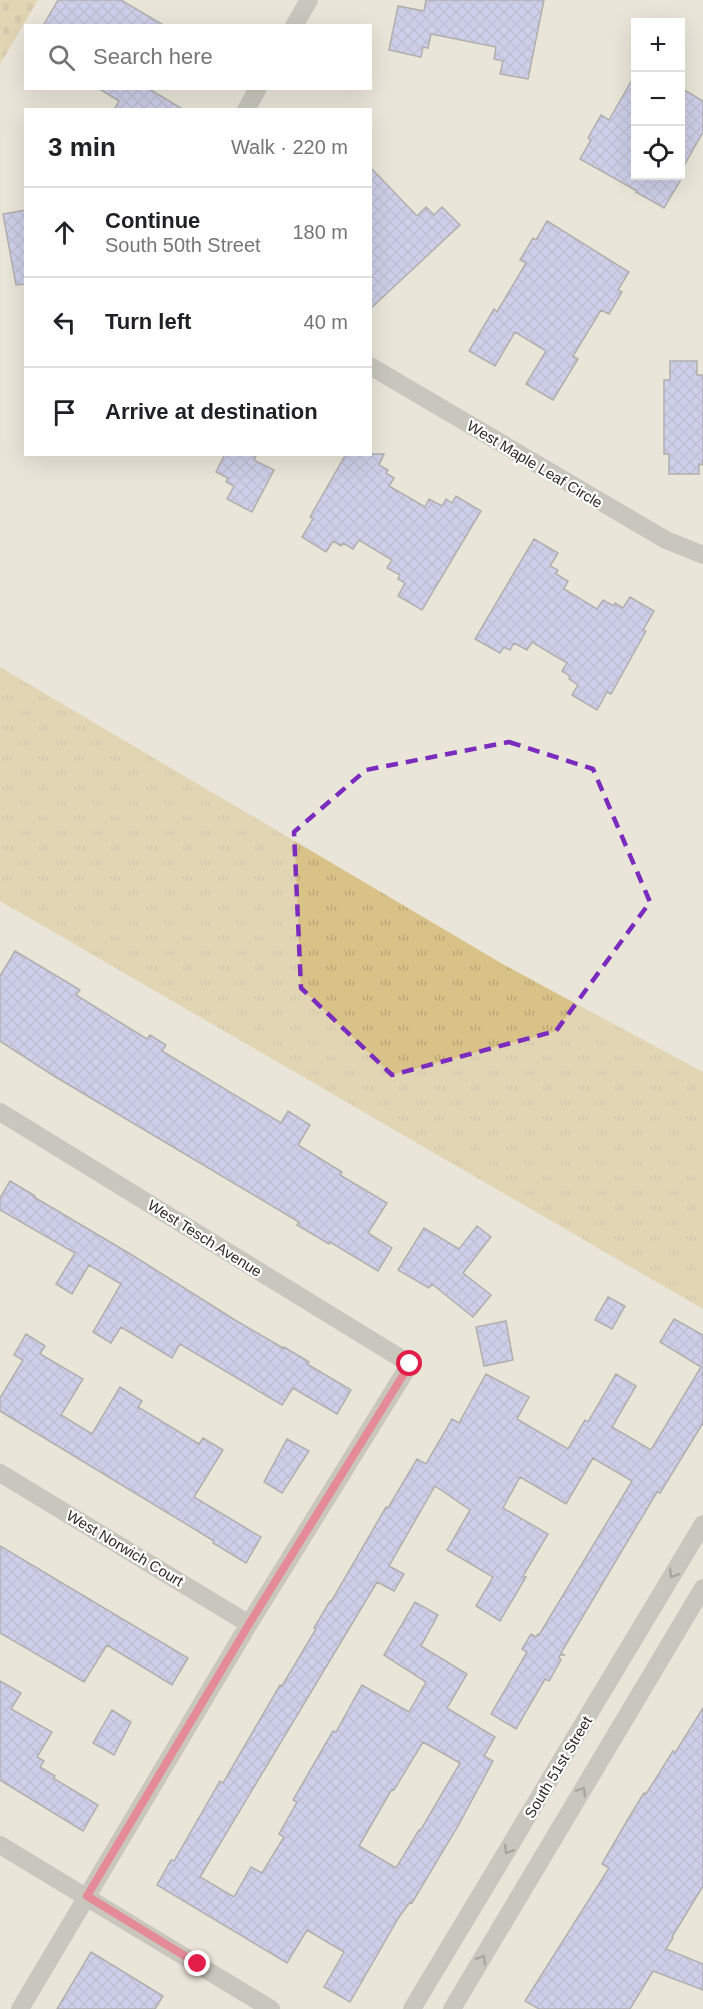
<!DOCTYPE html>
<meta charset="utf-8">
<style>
body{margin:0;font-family:Arial,sans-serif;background:#f2f2f2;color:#202124}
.controls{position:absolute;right:18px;top:18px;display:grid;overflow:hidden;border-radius:0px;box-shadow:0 6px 24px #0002}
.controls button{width:54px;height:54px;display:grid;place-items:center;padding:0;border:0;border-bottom:2px solid #e0e0e0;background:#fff;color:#202124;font:30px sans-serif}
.stop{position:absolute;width:18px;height:18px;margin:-14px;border:4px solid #e11d48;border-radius:50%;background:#fff}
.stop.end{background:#e11d48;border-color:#fff;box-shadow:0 2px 6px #0008}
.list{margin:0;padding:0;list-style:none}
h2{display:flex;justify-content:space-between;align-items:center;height:78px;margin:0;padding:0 24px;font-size:26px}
h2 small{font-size:20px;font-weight:400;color:#757577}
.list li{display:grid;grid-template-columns:39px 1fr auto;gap:18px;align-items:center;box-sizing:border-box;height:90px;padding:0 24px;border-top:2px solid #e0e0e0}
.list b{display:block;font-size:22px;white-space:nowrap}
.list p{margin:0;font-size:20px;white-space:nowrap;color:#757577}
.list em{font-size:20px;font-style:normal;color:#757577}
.icon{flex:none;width:33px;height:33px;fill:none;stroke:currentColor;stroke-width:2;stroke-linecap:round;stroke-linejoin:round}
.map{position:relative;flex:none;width:703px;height:2009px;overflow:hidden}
.search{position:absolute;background:#fff;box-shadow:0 6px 24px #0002;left:24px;top:24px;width:348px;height:66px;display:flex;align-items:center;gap:15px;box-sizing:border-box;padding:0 21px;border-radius:0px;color:#757577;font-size:22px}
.panel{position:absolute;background:#fff;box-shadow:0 6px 24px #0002;left:24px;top:108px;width:348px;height:348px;border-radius:0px}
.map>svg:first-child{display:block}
.grass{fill:url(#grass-tufts)}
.cemetery{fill:url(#cemetery-stones)}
.building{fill:url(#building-cross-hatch);stroke:#6c6d78;stroke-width:1.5;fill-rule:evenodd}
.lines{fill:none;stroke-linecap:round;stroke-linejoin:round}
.minor{stroke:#a2a09b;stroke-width:18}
.oneway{stroke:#5c5a55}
.route{stroke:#e11d48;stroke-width:8}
.marked{fill:none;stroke:#7b2cbf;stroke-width:4.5;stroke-dasharray:12 8;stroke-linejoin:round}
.labels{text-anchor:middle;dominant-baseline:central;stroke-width:4.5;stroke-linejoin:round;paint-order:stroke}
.street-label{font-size:15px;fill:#2d2b27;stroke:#fff}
</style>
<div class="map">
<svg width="703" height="2009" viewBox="0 0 703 2009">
<defs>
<pattern id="grass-tufts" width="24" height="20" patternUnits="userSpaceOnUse" patternTransform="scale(1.5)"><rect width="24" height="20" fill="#d9c288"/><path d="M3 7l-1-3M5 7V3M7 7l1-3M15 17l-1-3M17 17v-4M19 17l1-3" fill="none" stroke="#bba775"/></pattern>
<pattern id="cemetery-stones" width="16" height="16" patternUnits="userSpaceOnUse" patternTransform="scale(1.5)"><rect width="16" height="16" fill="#d9c288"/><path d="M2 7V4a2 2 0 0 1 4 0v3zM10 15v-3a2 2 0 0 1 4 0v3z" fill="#bba775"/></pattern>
<pattern id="building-cross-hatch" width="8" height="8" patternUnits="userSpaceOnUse" patternTransform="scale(1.5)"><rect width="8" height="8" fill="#acb1fc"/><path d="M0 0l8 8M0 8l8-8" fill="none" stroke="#8c90cc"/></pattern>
</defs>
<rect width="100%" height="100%" fill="#eae5d9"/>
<path class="grass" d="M 0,667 L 506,966 L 703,1072 L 703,1309 L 0,901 Z"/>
<path class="cemetery" d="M 0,0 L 38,0 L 0,64 Z"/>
<path class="building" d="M 58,0 L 121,0 L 165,26 L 43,26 Z
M 426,0 L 544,0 L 528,79 L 500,74 L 503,61 L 494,59 L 496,47 L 431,34 L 428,48 L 423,47 L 421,57 L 389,50 L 398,6 L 424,11 Z
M 636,73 L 636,176 L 683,176 L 664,208 L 636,192 L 637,191 L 580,159 L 591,140 L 588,138 L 601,115 L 609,120 Z
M 98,88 L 148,88 L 184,110 L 114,110 L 119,101 Z
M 681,88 L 703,101 L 703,132 L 681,171 Z
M 370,167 L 417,216 L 426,207 L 434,215 L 442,207 L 460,225 L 370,309 Z
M 26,210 L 26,284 L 16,285 L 3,214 Z
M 547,221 L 629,272 L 618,290 L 622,292 L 609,314 L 601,310 L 573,356 L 578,359 L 553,400 L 526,384 L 546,351 L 515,332 L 495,366 L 469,351 L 494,309 L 497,312 L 526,263 L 520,260 L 533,238 L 536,240 Z
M 670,361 L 697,361 L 697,375 L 703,375 L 703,465 L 699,464 L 699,474 L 669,474 L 669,454 L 664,454 L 664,380 L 670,380 Z
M 225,454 L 257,454 L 254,460 L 274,470 L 252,512 L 227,499 L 234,486 L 226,482 L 228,478 L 216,472 Z
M 346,454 L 384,454 L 379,465 L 388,470 L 386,473 L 394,478 L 389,486 L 425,507 L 429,499 L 442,506 L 446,499 L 452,503 L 456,496 L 481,511 L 422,610 L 398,596 L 405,583 L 398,579 L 400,575 L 387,568 L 392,560 L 359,540 L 353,549 L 343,543 L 341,546 L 333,541 L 326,552 L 302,537 L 313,519 L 310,517 Z
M 534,539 L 558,553 L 550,566 L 558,570 L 556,574 L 568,581 L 564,589 L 597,609 L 603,600 L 614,606 L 615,603 L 623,608 L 630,597 L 654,611 L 643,630 L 646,631 L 611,694 L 607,692 L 597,710 L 572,695 L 578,685 L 569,679 L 570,676 L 562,671 L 567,663 L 532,642 L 527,650 L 514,643 L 510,650 L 504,647 L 500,653 L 475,639 Z
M 15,951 L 80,990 L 76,995 L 147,1039 L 150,1035 L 166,1045 L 162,1051 L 281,1123 L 288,1111 L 310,1125 L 298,1145 L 342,1172 L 340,1175 L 387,1203 L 368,1233 L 392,1248 L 378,1271 L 330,1242 L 329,1244 L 297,1225 L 299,1222 L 54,1076 L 0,1041 L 0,976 Z
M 10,1181 L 35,1196 L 34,1197 L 132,1255 L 235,1320 L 283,1348 L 284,1347 L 309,1362 L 307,1364 L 351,1390 L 337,1414 L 293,1388 L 282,1405 L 180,1344 L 172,1358 L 121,1327 L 111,1343 L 93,1332 L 121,1284 L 89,1265 L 72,1294 L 56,1284 L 75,1253 L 0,1210 L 0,1198 Z
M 477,1226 L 491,1237 L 463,1273 L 491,1295 L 473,1317 L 432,1284 L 429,1288 L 398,1270 L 424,1228 L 459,1249 Z
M 608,1297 L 625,1306 L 612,1329 L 595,1320 Z
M 674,1319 L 703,1335 L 703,1423 L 660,1493 L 657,1492 L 561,1653 L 564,1655 L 560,1655 L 559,1658 L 561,1660 L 549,1681 L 545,1679 L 516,1729 L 491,1714 L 527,1652 L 522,1649 L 531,1634 L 536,1637 L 538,1634 L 539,1635 L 632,1481 L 593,1458 L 566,1504 L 520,1477 L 503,1508 L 548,1534 L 523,1576 L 526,1577 L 500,1621 L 476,1606 L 493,1577 L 447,1550 L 470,1510 L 435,1486 L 389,1566 L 404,1574 L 394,1591 L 377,1582 L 200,1877 L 234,1897 L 251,1867 L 262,1873 L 284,1837 L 279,1834 L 297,1802 L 293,1800 L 333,1731 L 336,1732 L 362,1685 L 409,1712 L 426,1682 L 384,1655 L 415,1602 L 438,1615 L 421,1646 L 467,1674 L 447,1708 L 495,1737 L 484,1756 L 493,1761 L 458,1826 L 412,1903 L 410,1902 L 399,1917 L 350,2002 L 324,1987 L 344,1952 L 307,1930 L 287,1963 L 157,1885 L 171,1860 L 174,1861 L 220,1781 L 223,1783 L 280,1685 L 282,1686 L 316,1629 L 314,1628 L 330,1601 L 331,1602 L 386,1507 L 388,1508 L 417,1459 L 426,1464 L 452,1419 L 459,1423 L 486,1374 L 529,1397 L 517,1419 L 568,1449 L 585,1420 L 588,1422 L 616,1374 L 636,1386 L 612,1427 L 651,1450 L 701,1367 L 660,1342 ZM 423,1742 L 460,1763 L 420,1831 L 419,1830 L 396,1868 L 359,1846 L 392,1789 L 394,1790 Z
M 506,1321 L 513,1360 L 484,1366 L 476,1327 Z
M 26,1334 L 45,1346 L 40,1354 L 83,1379 L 61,1415 L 92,1434 L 120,1387 L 142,1401 L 138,1407 L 199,1444 L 203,1438 L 223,1450 L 194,1497 L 261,1537 L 246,1563 L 213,1543 L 214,1541 L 0,1411 L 0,1398 L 23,1360 L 14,1355 Z
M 287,1439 L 309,1451 L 282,1493 L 264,1482 Z
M 0,1546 L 188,1658 L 172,1685 L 107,1645 L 84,1682 L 0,1633 Z
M 0,1681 L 21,1693 L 11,1709 L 52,1732 L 37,1757 L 44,1761 L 40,1767 L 55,1776 L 53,1778 L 98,1805 L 83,1831 L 0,1780 Z
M 703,1708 L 703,1886 L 672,1937 L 673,1938 L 666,1949 L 703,1964 L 703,1990 L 653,1971 L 630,2009 L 539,2009 L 525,2001 L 609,1868 L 602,1864 L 628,1819 L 644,1793 L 646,1794 L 673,1751 L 675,1753 Z
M 112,1710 L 131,1722 L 114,1755 L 93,1743 Z
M 91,1952 L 163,1996 L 155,2009 L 57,2009 Z"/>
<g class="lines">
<path class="minor" d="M 294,26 L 309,0
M 246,110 L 258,88
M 370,366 L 666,540 L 703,555
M 0,1112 L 410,1364 L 249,1624 L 20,2009
M 0,1473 L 249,1624
M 0,1845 L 271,2009
M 412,2009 L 703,1524
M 452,2009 L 703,1588"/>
</g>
<defs><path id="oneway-chevron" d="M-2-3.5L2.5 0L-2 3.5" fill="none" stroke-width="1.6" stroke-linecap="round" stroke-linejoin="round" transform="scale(1.5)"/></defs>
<g class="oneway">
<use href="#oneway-chevron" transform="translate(673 1574) rotate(121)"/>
<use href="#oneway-chevron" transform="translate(582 1791) rotate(-59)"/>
<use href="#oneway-chevron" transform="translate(508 1850) rotate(121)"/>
<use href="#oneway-chevron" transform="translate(482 1959) rotate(-59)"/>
</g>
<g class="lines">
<path class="route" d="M 198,1964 L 87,1896 L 249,1624 L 410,1364"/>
</g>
<path d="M0 0H703V2009H0ZM 509,742 L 593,769 L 650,902 L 556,1031 L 392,1075 L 301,988 L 294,832 L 366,770 Z" fill="#eae5d9" fill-opacity=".55" fill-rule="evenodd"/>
<path class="marked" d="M 509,742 L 593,769 L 650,902 L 556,1031 L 392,1075 L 301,988 L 294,832 L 366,770 Z"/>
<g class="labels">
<g class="street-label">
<text transform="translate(535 464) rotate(31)">West Maple Leaf Circle</text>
<text transform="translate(205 1238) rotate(32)">West Tesch Avenue</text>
<text transform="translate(125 1548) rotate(31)">West Norwich Court</text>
<text transform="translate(558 1767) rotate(-59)">South 51st Street</text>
</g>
</g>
</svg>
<div class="controls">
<button>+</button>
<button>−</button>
<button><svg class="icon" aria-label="locate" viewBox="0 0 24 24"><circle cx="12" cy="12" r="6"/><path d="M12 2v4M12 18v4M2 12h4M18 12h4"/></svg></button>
</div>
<div class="stop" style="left:410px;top:1364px"></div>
<div class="stop end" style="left:198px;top:1964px"></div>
<div class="search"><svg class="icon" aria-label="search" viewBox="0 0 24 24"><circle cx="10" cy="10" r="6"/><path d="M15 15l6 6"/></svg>Search here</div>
<section class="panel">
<h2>3 min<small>Walk · 220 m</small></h2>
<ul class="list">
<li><svg class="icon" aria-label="ahead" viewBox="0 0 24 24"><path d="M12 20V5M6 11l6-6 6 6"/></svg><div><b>Continue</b><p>South 50th Street</p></div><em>180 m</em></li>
<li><svg class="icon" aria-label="left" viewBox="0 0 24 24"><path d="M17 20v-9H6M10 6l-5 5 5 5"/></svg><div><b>Turn left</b></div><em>40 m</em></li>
<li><svg class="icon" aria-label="arrive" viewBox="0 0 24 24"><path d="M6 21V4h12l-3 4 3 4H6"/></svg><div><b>Arrive at destination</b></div></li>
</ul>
</section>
</div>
